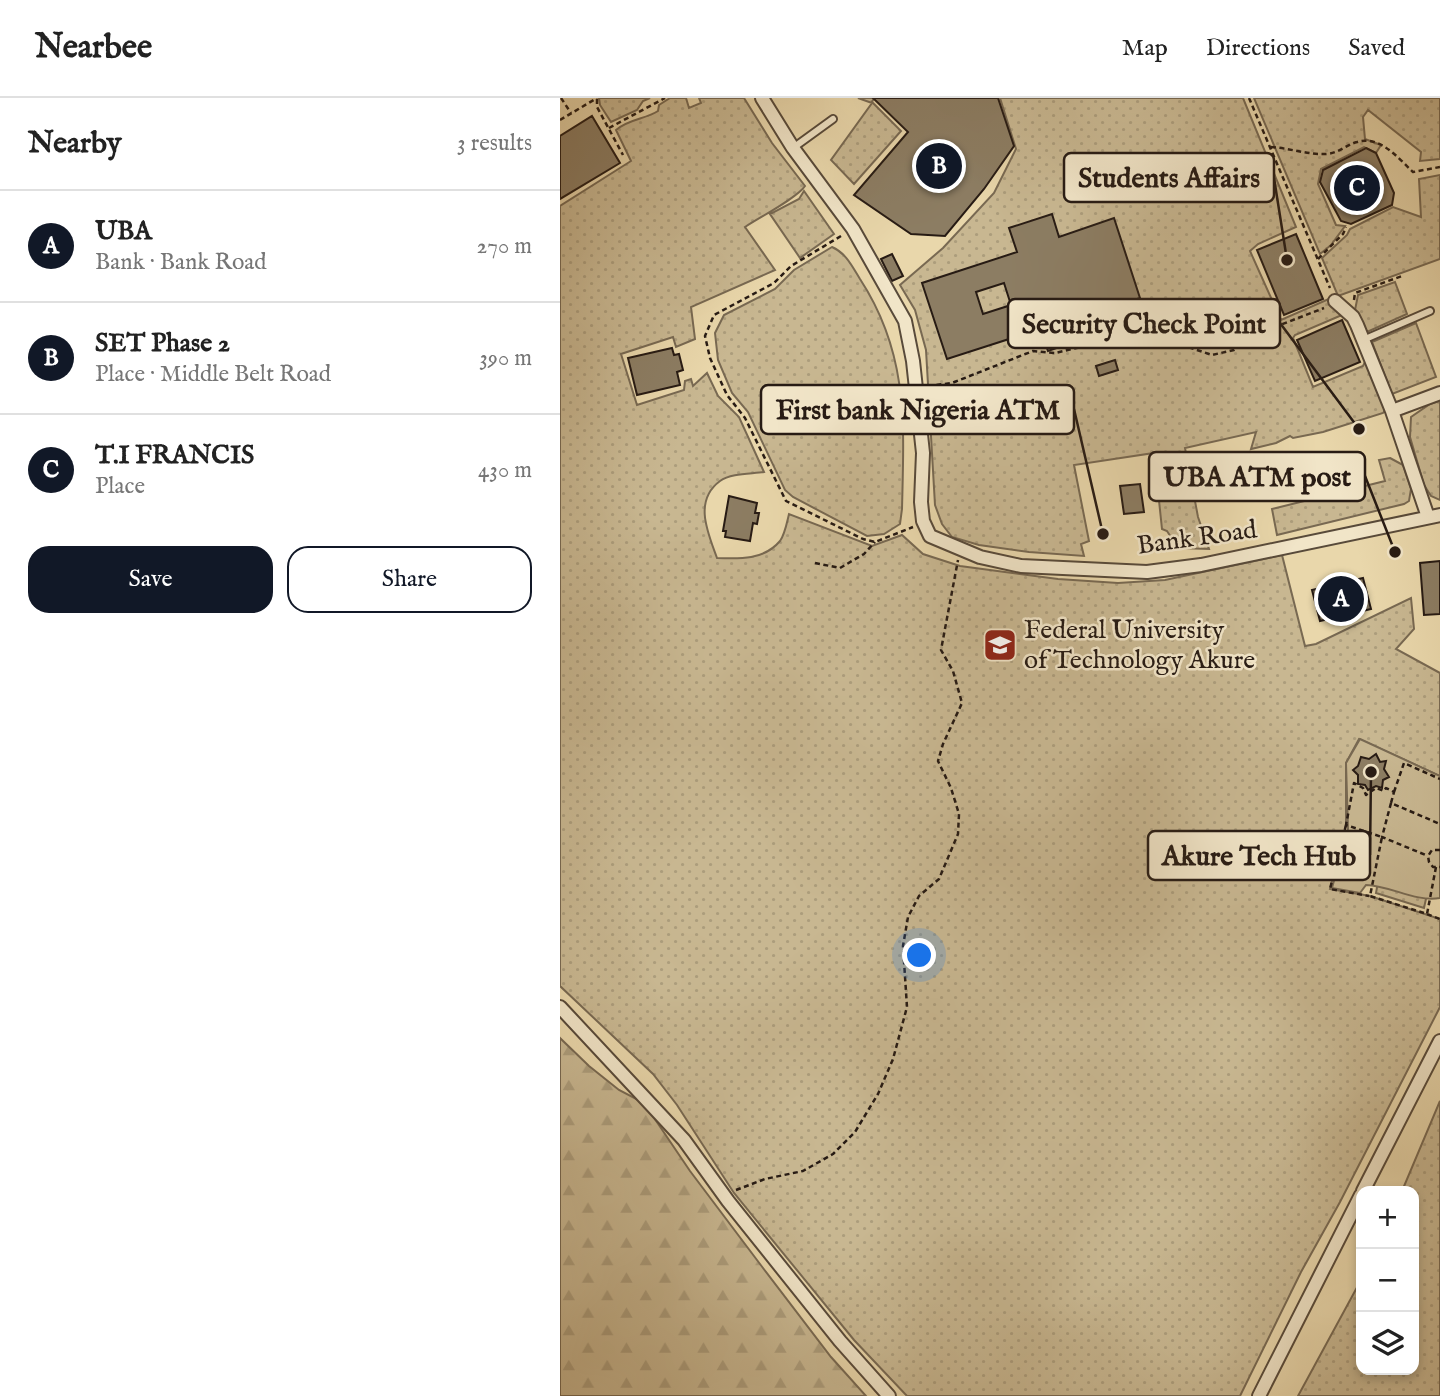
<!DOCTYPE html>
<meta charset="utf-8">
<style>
body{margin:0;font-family:"IM FELL English",serif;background:#f6f6f6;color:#222}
.controls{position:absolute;right:21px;bottom:21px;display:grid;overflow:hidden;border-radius:14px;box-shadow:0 4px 10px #0003}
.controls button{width:63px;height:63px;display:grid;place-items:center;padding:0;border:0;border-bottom:2px solid #e0e0e0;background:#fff;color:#222;font:35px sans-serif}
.you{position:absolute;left:360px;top:858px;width:24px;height:24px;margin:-18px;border:5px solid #fff;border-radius:50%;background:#1a73e8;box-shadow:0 0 0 10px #1a73e833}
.badge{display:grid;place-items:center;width:46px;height:46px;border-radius:50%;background:#111827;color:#fff;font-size:23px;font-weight:700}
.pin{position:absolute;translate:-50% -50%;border:4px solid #fff;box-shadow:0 2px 7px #0006}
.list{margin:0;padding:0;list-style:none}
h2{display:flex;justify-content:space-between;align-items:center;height:91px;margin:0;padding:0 28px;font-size:30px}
h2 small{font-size:23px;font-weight:400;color:#767676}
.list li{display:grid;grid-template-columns:46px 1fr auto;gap:21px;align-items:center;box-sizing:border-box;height:112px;padding:0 28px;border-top:2px solid #e0e0e0}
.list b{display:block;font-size:26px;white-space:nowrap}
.list p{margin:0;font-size:23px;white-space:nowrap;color:#767676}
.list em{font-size:23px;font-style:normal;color:#767676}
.actions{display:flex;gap:14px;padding:21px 28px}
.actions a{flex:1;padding:16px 0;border:2px solid #111827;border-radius:21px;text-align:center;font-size:24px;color:#111827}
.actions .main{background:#111827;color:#fff}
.icon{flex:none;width:38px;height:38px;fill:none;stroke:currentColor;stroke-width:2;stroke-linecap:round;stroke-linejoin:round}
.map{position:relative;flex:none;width:880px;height:1298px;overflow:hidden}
header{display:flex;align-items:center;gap:42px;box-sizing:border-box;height:98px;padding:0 35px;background:#fff;border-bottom:2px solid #e0e0e0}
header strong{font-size:33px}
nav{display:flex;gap:38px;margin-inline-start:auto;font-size:24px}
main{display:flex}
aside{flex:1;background:#fff}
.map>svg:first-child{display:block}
.grass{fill:url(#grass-dots);stroke:#786952;stroke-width:2}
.forest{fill:url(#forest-firs);stroke:#786952;stroke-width:2}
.green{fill:#c8b791;stroke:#786952;stroke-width:2}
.building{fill:#8c7d63;stroke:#271b14;stroke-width:2;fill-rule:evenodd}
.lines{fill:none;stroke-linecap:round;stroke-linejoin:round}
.lane-casing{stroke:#584a3a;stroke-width:10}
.street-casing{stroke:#584a3a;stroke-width:16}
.path{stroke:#271b14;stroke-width:2.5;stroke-dasharray:5 3.5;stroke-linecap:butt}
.lane{stroke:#f1e5c8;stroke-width:6}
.street{stroke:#f1e5c8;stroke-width:12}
.labels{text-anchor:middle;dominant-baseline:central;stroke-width:5;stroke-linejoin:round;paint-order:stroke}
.street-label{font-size:26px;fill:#271b14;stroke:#f1e5c8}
.poi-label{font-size:26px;fill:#271b14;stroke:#f1e5c8;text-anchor:start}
.leader{fill:none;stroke:#271b14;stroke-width:2.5}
.callout-dot{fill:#271b14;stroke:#f1e5c8;stroke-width:2.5}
.callout{fill:#f1e5c8;stroke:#271b14;stroke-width:2.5}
.callout-label{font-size:28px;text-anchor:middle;font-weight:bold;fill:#271b14}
</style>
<header>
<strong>Nearbee</strong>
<nav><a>Map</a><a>Directions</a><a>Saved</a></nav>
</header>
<main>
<aside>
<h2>Nearby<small>3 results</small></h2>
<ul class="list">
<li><span class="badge">A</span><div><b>UBA</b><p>Bank · Bank Road</p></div><em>270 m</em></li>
<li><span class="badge">B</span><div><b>SET Phase 2</b><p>Place · Middle Belt Road</p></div><em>390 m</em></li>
<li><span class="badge">C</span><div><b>T.I FRANCIS</b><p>Place</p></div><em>430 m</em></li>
</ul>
<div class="actions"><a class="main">Save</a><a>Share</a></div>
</aside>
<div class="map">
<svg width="880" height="1298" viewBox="0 0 880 1298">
<defs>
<pattern id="grass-dots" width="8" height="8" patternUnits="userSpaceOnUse" patternTransform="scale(1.75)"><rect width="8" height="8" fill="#c8b791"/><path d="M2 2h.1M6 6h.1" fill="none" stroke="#ac9d7c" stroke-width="1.8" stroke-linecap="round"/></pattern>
<pattern id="forest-firs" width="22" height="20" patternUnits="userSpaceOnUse" patternTransform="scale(1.75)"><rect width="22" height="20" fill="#c8b791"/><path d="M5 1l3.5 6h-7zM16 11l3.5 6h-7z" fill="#ac9d7c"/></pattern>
</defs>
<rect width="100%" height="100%" fill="#e9d7ab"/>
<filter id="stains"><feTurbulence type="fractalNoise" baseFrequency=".00286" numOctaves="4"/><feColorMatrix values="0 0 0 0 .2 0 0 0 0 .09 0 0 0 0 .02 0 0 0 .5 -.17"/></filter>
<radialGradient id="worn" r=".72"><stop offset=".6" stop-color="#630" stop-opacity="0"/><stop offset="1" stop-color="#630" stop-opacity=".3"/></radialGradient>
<path class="grass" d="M 39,0 L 90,0 L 83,3 L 77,12 L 51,24 L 40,7 Z
M 110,0 L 126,0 L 129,10 L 141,5 L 139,0 L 184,0 L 212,45 L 245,88 C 237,100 200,119 185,129 L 215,172 L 131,209 L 135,241 L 116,249 L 113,239 L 61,256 L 77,307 L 124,292 L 125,283 L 131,281 L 133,288 L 147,275 L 158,298 L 179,319 L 204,374 C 191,376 171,375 160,383 C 133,403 148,435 157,460 C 180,461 204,462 220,443 C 225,436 227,424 229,416 L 312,448 L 342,437 L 363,456 L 400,468 L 498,481 L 558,485 L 605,482 L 722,457 L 745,548 L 756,546 L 851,500 L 854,531 L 836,551 L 880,575 L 880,678 L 799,641 L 786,665 L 786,727 L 770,791 L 810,798 L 880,821 L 880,909 L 780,1104 L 741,1174 L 680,1298 L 347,1298 L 294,1242 L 174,1095 L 117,1007 L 93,976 L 0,888 L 0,108 L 71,63 L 56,32 C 68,21 86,21 98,13 L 99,7 Z
M 298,0 L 314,0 L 312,4 L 341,33 L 294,86 L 271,62 L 312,5 Z
M 440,0 L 683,0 L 736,129 L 698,146 L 690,153 L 721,222 L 771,200 L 782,217 L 735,237 L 733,240 L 753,289 L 803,268 L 806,262 L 826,311 L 823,315 L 763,334 L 733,340 L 730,338 L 716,345 L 691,351 L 696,334 L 625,350 L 638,419 L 649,451 L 618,450 L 607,433 L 602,431 L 594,355 L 514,367 L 529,443 L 521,446 L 524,458 L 469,454 L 419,447 L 392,439 L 382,426 L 375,407 L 366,252 L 355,212 L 340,187 L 383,150 L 434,95 L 456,51 Z
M 694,0 L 880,0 L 880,61 L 860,63 L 861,54 L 808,12 L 803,19 L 805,41 L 821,47 L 816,55 L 804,49 L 761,71 L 758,86 L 776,127 L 785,128 L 771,147 L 760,156 Z
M 880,77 L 880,161 L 778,198 L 762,160 L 787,137 L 790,131 L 833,109 L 861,119 L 859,81 Z
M 244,93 L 274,136 L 240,160 L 210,116 L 239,101 Z
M 272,149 C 286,155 292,168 300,181 C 349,256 344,326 342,411 L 340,426 L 324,436 L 307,438 L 233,399 L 225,392 L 188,314 L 172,295 L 158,262 L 155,235 L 164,217 L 215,191 L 234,172 Z
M 835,184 L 847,216 L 807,234 L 795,212 L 798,197 Z
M 856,225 L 876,279 L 832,296 L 812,244 Z
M 880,303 L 880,402 L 871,398 L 864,387 L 850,339 L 851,319 L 870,306 Z
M 830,360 L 843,367 L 851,391 L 849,403 L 844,406 L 717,437 L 712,411 L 825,383 L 819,362 Z
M 825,745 L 872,773 L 864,810 L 816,795 Z
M 880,1003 L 880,1298 L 738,1298 L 801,1182 L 801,1272 L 854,1272 L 854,1093 L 842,1093 Z"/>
<path class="forest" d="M 0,940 L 29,968 L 59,992 L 84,1005 L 130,1073 L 203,1170 L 271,1259 L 306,1298 L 0,1298 Z"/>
<path class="green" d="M 800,641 L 880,678 L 880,800 C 854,804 832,788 806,787 L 800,795 L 772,790 L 788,731 L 786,665 Z"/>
<path class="building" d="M 313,0 L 438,0 L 454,48 L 424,91 L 385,138 L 351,136 L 294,97 L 348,34 Z
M 32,18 L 60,65 L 0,101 L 0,38 Z
M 806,50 L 816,55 L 834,95 L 832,107 L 791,126 L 781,123 L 760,84 L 763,72 Z
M 492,116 L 499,139 L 554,120 L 580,200 L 525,218 L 532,238 L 488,253 L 480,231 L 387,261 L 362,185 L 457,154 L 449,130 ZM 444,185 L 451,207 L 423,216 L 416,194 Z
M 736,136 L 763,201 L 724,217 L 697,152 Z
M 332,156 L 343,178 L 332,183 L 321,161 Z
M 782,222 L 800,264 L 755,283 L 737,242 Z
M 112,250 L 114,257 L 119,256 L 123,272 L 117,274 L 120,287 L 77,297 L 68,260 Z
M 555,262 L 558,272 L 539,278 L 536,268 Z
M 580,386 L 584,414 L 564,416 L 560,388 Z
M 169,398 L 197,405 L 195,415 L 199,415 L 197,426 L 193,425 L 190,443 L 165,439 L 166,433 L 163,433 Z
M 880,463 L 880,516 L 864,517 L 860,465 Z
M 803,480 L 811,511 L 760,523 L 752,492 Z
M 816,656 L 820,664 L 826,663 L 824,671 L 829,679 L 823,682 L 822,690 L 816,688 L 808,692 L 805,687 L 798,686 L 798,677 L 793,672 L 798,668 L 801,659 L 809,661 Z"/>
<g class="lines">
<defs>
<path id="lane" d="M 233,50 L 273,21
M 803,242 L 870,213"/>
<path id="street" d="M 202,0 L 233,50 L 293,131 L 345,223 L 353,263 L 363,355 L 361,404 L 363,423 L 370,438 L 420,459 L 461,468 L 587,474 L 641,467 L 880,417
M 775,203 L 793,219 L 797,227 L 832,313 L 868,419
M 832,313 L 880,295
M 0,909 L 124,1042 L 168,1103 L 280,1243 L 329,1298
M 803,1093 L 880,943
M 699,1298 L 801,1097"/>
</defs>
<use href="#lane" class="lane-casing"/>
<use href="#street" class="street-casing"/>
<path class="path" d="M 1,0 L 11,15
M 689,0 L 770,190
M 37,1 L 37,9 L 63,57
M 0,22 L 37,0
M 49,30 L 105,0
M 711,49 C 729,50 748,57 766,56 C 779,55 786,47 797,44 C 820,37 838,60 853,74 L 880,69
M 281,138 L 231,168 L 214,185 L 154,217 L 145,238 L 150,260 L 167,297 L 185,320 L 226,403 L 303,441 L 315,444 L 353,429
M 758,161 L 783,136 L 786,129
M 794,202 L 795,195 L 842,178
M 368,288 L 392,285 L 473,253 L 495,255 L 547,243 L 588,224 L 599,229 L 612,241 L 625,248 L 652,257 L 674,252 L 702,234 L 764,210
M 255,465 L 280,470 L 304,456 L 315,444
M 834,694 L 844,665 L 880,681
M 831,705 L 822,739 L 868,758
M 786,727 L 770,791 L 809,798
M 880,752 L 872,752 L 868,758 L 869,764 L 873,769 L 880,769
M 876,769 L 867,816 L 810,798 L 822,739 L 786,727 L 794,685 L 803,690 L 806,697 L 816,690 L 824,693 L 826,690 L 834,694 L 831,705 L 880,726
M 867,816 L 880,821
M 176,1092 L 205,1081 L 243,1073 L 273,1056 L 295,1034 L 318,996 L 333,961 L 347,909 L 343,848 L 348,819 L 359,798 L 379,781 L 398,736 L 399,716 L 391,690 L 378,663 L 383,646 L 402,605 L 393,573 L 381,552 L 398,462"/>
<use href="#lane" class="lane"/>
<use href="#street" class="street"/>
</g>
<defs>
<symbol id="university-square" viewBox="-11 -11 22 22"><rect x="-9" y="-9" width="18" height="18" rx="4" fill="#8f2418" stroke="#f1e5c8"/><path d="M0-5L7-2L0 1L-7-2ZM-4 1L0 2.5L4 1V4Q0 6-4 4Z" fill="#fff"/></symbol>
</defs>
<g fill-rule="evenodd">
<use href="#university-square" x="421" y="528" width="38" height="38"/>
</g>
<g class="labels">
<g class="street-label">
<text transform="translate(637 440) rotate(-8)">Bank Road</text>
</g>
<g class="poi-label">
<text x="464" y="532">Federal University<tspan x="464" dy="30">of Technology Akure</tspan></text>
</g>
</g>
<path class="leader" d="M727 162L714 80M799 331L720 225M543 436L514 311M835 454L805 378M811 674L810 757"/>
<g class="callout-dot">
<circle cx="727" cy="162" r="7"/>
<circle cx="799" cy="331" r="7"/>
<circle cx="543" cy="436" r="7"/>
<circle cx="835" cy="454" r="7"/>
<circle cx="811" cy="674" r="7"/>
</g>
<g class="callout">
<rect x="504" y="55" width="210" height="49" rx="7"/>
<rect x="448" y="201" width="272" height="49" rx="7"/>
<rect x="201" y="287" width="313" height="49" rx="7"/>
<rect x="589" y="354" width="216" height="49" rx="7"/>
<rect x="588" y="733" width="222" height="49" rx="7"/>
</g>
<g class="callout-label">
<text x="609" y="89">Students Affairs</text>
<text x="584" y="235">Security Check Point</text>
<text x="358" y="321">First bank Nigeria ATM</text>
<text x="697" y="388">UBA ATM post</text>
<text x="699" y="767">Akure Tech Hub</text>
</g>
<rect width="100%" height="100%" filter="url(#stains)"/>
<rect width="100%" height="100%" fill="url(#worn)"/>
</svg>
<div class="controls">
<button>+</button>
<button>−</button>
<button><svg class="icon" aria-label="layers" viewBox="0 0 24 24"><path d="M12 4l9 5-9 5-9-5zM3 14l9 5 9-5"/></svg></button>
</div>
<div class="you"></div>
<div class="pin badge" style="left:781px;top:501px">A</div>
<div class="pin badge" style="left:379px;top:68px">B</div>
<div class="pin badge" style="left:797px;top:90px">C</div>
</div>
</main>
